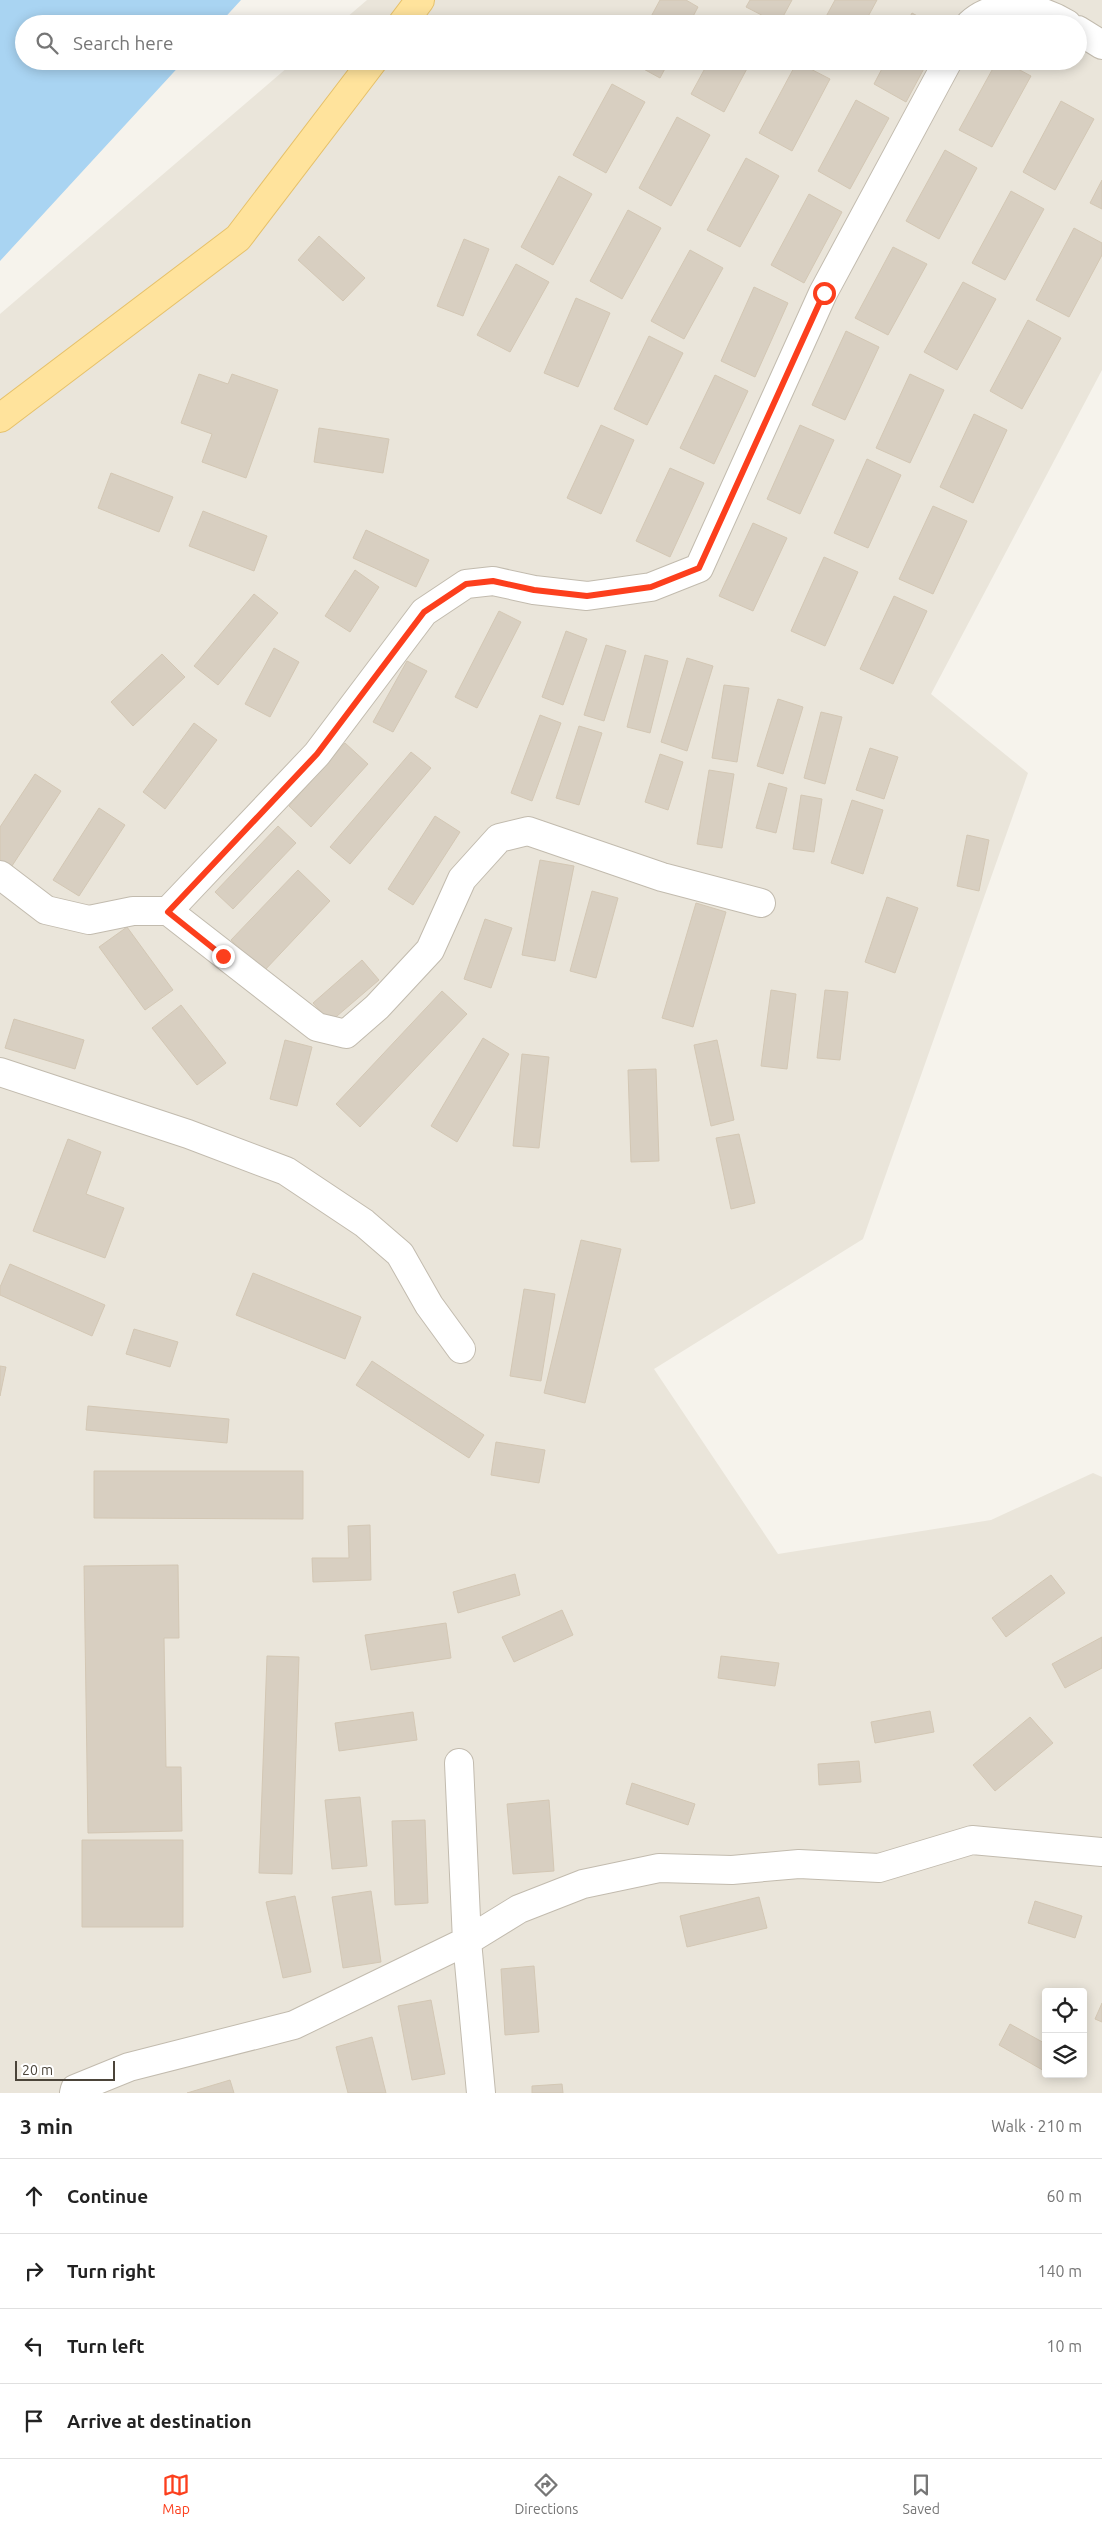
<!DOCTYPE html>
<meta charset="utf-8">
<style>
body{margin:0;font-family:Ubuntu,sans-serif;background:#f2f2f2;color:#222}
.controls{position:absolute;right:15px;bottom:15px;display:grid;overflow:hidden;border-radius:5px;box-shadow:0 2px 12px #0003}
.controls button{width:45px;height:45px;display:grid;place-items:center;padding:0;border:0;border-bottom:1px solid #e0e0e0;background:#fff;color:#222;font:25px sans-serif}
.scale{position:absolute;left:15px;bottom:12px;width:100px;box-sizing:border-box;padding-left:5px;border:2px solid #4b4439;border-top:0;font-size:14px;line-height:18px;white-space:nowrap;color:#4b4439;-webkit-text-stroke:4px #fff;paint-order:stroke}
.stop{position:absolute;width:15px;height:15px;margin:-11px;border:4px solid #fc3f1d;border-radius:50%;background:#fff}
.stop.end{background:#fc3f1d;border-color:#fff;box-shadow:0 1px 5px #0008}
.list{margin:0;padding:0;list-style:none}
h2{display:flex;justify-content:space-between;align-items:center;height:65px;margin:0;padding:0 20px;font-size:21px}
h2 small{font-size:16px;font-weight:400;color:#767676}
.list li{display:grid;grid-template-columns:32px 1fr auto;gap:15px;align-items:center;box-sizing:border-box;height:75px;padding:0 20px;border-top:1px solid #e0e0e0}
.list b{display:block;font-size:19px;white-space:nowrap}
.list em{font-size:16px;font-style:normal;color:#767676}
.icon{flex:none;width:28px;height:28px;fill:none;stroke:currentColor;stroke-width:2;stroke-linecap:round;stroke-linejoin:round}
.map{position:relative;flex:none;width:1102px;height:2093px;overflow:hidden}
.search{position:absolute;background:#fff;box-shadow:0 2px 12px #0003;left:15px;right:15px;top:15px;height:55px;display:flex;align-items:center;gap:12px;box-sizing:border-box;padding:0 18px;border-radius:28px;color:#767676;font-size:19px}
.sheet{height:365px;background:#fff}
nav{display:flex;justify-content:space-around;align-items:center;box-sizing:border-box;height:70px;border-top:1px solid #e0e0e0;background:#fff;font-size:14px;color:#767676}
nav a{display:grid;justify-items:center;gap:2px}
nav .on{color:#fc3f1d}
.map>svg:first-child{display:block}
.residential{fill:#eae5da;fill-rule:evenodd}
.water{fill:#a9d4f2}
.building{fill:#d8cfc1;stroke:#d3c7b4}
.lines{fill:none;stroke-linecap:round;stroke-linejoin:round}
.minor-casing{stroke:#c2bbae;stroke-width:30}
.primary-casing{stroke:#e6c16a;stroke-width:30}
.minor{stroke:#fff;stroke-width:28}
.primary{stroke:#ffe39c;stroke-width:28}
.route{stroke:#fc3f1d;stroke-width:6}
</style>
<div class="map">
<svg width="1102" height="2093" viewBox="0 0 1102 2093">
<rect width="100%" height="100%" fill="#f6f3ec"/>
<path class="residential" d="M 367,0 L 1102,0 L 1102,370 L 931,694 L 1028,773 L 863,1239 L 654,1369 L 778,1554 L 991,1520 L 1093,1473 L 1102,1477 L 1102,2093 L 0,2093 L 0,314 L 295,61 L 1078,61 L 1078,24 L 339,24 ZM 1046,1992 L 1083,1992 L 1083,2074 L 1046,2074 Z"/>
<path class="water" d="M 0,0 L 241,0 L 219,24 L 24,24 L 24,61 L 184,61 L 0,261 Z"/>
<path class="building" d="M 660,0 L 686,0 L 698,7 L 689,24 L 647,24 Z
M 750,0 L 792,0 L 779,24 L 746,7 Z
M 835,0 L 877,0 L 864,24 L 822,24 Z
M 912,13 L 932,24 L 906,24 Z
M 629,61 L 669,61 L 660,78 Z
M 709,61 L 751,61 L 724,112 L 691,94 Z
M 886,61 L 928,61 L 906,102 L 874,84 Z
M 997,61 L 1003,61 L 1031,76 L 992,147 L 959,130 Z
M 797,62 L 830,79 L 792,151 L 759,133 Z
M 612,84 L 645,102 L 606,173 L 573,155 Z
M 856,100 L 889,118 L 850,189 L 818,171 Z
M 1061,101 L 1094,119 L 1055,190 L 1023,172 Z
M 677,117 L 710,135 L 671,206 L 639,188 Z
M 945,150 L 977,168 L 939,239 L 906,221 Z
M 746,158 L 779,176 L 740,247 L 707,230 Z
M 559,176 L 592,194 L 553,265 L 521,247 Z
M 1102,180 L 1102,209 L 1090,203 Z
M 1011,191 L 1044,209 L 1005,280 L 972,263 Z
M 809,194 L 842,212 L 804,283 L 771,265 Z
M 628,210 L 661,228 L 622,299 L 590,281 Z
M 1074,228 L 1102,243 L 1102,255 L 1069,317 L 1036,300 Z
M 319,236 L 365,278 L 343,301 L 298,260 Z
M 464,239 L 489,249 L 463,316 L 437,306 Z
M 893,247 L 927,264 L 888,335 L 855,318 Z
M 690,250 L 723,268 L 684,339 L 651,321 Z
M 516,264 L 549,282 L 510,352 L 477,335 Z
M 963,282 L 996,299 L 957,370 L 924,352 Z
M 754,287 L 788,303 L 755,377 L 721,361 Z
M 576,298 L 610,313 L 578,387 L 544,373 Z
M 1028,320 L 1061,338 L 1022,409 L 990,391 Z
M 846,331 L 879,347 L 845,420 L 812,405 Z
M 649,336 L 683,353 L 647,425 L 614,409 Z
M 199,374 L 228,384 L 232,374 L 278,390 L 246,478 L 202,462 L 212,434 L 181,423 Z
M 910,374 L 944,390 L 910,463 L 876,448 Z
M 715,375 L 748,391 L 714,464 L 680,448 Z
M 974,414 L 1007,430 L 973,503 L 940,487 Z
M 601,425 L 634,440 L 601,514 L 567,498 Z
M 800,425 L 834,440 L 800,514 L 767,499 Z
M 319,428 L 389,439 L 383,473 L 314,462 Z
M 867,459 L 901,475 L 868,548 L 834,533 Z
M 670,468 L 704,483 L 670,557 L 636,541 Z
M 111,473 L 173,497 L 159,532 L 98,508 Z
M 933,506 L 967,521 L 933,594 L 899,579 Z
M 203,511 L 267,536 L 254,571 L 189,546 Z
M 753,523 L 787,538 L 753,611 L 719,596 Z
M 366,530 L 429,560 L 416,587 L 353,558 Z
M 824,557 L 858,572 L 825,646 L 791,631 Z
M 355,570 L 379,587 L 350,632 L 325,616 Z
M 254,594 L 278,613 L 218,685 L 194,666 Z
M 894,596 L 927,611 L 893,684 L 860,669 Z
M 499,611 L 521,622 L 477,708 L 455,697 Z
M 566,631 L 587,639 L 563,705 L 542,697 Z
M 606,645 L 626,651 L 604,721 L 584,715 Z
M 274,648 L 299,662 L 270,717 L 245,704 Z
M 162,654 L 185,677 L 133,726 L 111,702 Z
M 645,655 L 668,661 L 650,733 L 627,727 Z
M 687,658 L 713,666 L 687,751 L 661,742 Z
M 407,661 L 427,671 L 393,732 L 373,722 Z
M 724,685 L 749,688 L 737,762 L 712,758 Z
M 778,699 L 803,707 L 783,774 L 757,766 Z
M 821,712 L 842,717 L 825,784 L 804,778 Z
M 540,715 L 561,723 L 532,801 L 511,793 Z
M 194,723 L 217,740 L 165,809 L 143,792 Z
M 579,726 L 602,733 L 579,805 L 556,798 Z
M 345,743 L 368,764 L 311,827 L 289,806 Z
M 870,748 L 898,757 L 884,799 L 856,790 Z
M 411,752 L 431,768 L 350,864 L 330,847 Z
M 660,754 L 683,762 L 668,810 L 645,802 Z
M 709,770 L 734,774 L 722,848 L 697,844 Z
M 35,774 L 61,791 L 8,872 L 0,866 L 0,827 Z
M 769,783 L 787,788 L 776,833 L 756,828 Z
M 801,795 L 822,799 L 814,852 L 793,849 Z
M 852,800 L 883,810 L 863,874 L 831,863 Z
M 99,808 L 125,825 L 79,896 L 53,880 Z
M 435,816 L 460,832 L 413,905 L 388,889 Z
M 278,826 L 296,843 L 233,909 L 215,892 Z
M 967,835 L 989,840 L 979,891 L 957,886 Z
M 540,860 L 574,866 L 555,961 L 522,955 Z
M 298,870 L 330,901 L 264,971 L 231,940 Z
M 592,891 L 618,898 L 596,978 L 570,971 Z
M 887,897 L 918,908 L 895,973 L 865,962 Z
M 696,903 L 726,912 L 693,1027 L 662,1018 Z
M 485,919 L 512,928 L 491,988 L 464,979 Z
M 127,927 L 173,990 L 145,1010 L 99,947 Z
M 362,960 L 379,980 L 330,1022 L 313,1003 Z
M 771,990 L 796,994 L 787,1069 L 761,1066 Z
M 825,990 L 848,992 L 840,1060 L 817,1058 Z
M 442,991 L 467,1014 L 360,1127 L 336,1104 Z
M 181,1005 L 226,1063 L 197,1085 L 152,1028 Z
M 14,1019 L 84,1040 L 75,1069 L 5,1048 Z
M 483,1038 L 509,1054 L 457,1142 L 431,1126 Z
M 285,1040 L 312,1047 L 297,1106 L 270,1099 Z
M 717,1040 L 734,1120 L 711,1126 L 694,1045 Z
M 522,1054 L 549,1057 L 539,1148 L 513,1146 Z
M 656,1069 L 659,1161 L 631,1162 L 628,1070 Z
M 739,1134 L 755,1203 L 731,1209 L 716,1138 Z
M 68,1139 L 101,1152 L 86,1194 L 124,1208 L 105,1258 L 33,1231 Z
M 581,1240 L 621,1249 L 585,1403 L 544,1393 Z
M 10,1264 L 105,1305 L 92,1336 L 0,1295 L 0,1287 Z
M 253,1273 L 361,1317 L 345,1359 L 236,1315 Z
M 524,1289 L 555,1294 L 541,1381 L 510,1376 Z
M 134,1329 L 178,1342 L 170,1367 L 126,1354 Z
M 372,1361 L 484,1435 L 469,1458 L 356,1385 Z
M 0,1366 L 6,1367 L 0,1396 Z
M 88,1406 L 229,1419 L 227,1443 L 86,1430 Z
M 496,1442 L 545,1450 L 539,1483 L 491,1475 Z
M 94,1471 L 303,1471 L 303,1519 L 94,1518 Z
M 370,1525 L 371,1580 L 313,1582 L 312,1558 L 349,1558 L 348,1526 Z
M 178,1565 L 179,1638 L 164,1638 L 166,1767 L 181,1767 L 182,1831 L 88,1833 L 84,1566 Z
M 515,1574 L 520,1595 L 458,1613 L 453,1592 Z
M 1051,1575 L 1065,1593 L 1006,1637 L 992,1618 Z
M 562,1610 L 573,1635 L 514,1662 L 502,1637 Z
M 446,1623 L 451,1658 L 371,1670 L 365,1635 Z
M 1102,1637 L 1102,1668 L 1065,1688 L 1052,1664 Z
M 267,1656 L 299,1657 L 292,1874 L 259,1873 Z
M 721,1656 L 779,1663 L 775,1686 L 718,1678 Z
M 930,1711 L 934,1732 L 875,1743 L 871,1722 Z
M 413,1712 L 417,1740 L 339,1751 L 335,1723 Z
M 1030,1717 L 1053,1743 L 995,1791 L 973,1765 Z
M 859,1761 L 861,1782 L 819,1785 L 818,1764 Z
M 632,1783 L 695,1804 L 688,1825 L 626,1804 Z
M 360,1797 L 367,1866 L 332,1869 L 325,1800 Z
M 549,1800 L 554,1871 L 513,1874 L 507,1804 Z
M 425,1820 L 428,1903 L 395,1905 L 392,1821 Z
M 82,1840 L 183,1840 L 183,1927 L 82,1927 Z
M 371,1891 L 381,1962 L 343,1968 L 332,1897 Z
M 295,1896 L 311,1972 L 283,1978 L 266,1902 Z
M 759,1897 L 767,1928 L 687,1947 L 680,1916 Z
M 1035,1901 L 1082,1916 L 1075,1938 L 1028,1923 Z
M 534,1966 L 539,2032 L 505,2035 L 501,1969 Z
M 431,2000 L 445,2074 L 412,2080 L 398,2006 Z
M 1102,2003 L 1102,2022 L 1095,2019 Z
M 1010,2024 L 1046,2044 L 1046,2072 L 999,2045 Z
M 372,2037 L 386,2093 L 348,2093 L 336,2047 Z
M 230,2080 L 234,2093 L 187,2093 Z
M 562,2084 L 563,2093 L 532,2093 L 532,2086 Z"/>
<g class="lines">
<defs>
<path id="minor" d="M 970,24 C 996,0 1038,6 1067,24
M 1078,30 L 1102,45
M 0,875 L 46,910 L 89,920 L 133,911 L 168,911 L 317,1027 L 346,1034 L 377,1007 L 430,950 L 462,879 L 499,838 L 528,831 L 662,877 L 761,903
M 168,911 L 317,754 L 424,612 L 466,584 L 493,581 L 534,590 L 587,596 L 651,587 L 699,568 L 823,293 L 948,61
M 0,1072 L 188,1134 L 286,1171 L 364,1223 L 400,1254 L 429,1305 L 461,1349
M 459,1763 L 467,1941 L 481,2093
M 74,2093 L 75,2089 L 129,2067 L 294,2025 L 467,1941 L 519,1909 L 583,1884 L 659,1868 L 732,1870 L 799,1864 L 879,1868 L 972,1840 L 1102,1852"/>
<path id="primary" d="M 402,24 L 420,0
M 0,418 L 238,238 L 373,61"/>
</defs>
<use href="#minor" class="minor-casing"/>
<use href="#primary" class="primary-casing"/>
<use href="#minor" class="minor"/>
<use href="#primary" class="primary"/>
</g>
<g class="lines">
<path class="route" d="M 223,956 L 168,912 L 317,754 L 424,612 L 466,584 L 493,581 L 534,590 L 587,596 L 651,587 L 699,568 L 824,293"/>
</g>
</svg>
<div class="controls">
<button><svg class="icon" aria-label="locate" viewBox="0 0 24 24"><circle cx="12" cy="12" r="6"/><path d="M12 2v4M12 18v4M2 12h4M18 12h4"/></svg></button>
<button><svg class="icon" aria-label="layers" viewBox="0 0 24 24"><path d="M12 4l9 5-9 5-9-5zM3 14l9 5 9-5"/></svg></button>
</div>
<div class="scale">20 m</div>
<div class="stop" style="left:824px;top:293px"></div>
<div class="stop end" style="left:223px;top:956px"></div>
<div class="search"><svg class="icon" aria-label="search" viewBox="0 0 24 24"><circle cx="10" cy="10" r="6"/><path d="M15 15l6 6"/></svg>Search here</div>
</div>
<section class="sheet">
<h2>3 min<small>Walk · 210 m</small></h2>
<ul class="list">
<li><svg class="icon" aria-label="ahead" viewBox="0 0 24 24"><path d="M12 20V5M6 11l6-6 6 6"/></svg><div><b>Continue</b></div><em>60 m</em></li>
<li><svg class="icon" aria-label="right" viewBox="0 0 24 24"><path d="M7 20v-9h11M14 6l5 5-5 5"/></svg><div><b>Turn right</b></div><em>140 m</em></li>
<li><svg class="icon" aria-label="left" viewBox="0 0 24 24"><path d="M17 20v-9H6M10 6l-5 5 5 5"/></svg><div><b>Turn left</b></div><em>10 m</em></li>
<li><svg class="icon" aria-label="arrive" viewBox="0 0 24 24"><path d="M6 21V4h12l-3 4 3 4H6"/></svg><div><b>Arrive at destination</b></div></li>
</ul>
</section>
<nav>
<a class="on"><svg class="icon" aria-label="map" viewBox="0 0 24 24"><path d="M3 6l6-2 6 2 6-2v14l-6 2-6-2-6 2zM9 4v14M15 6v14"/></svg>Map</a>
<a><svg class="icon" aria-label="directions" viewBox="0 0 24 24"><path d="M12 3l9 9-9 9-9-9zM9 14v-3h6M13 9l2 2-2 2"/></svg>Directions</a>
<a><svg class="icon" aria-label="saved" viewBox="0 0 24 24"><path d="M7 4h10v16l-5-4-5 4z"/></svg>Saved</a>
</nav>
